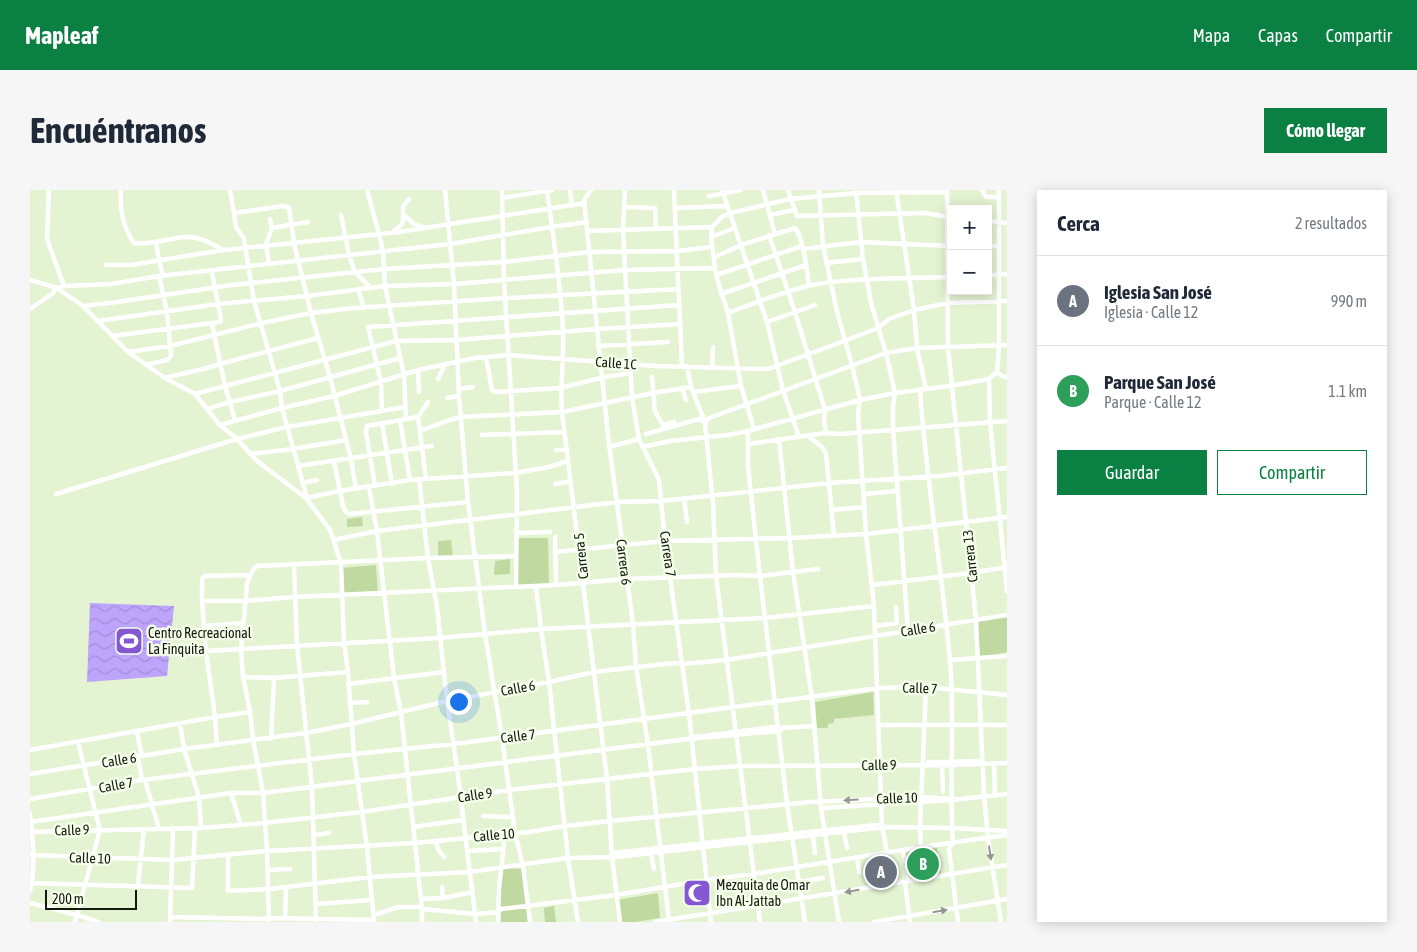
<!DOCTYPE html>
<html lang="es">
<meta charset="utf-8">
<style>
body{margin:0;font-family:"Asap Condensed",sans-serif;background:#f6f6f7;color:#1f2937}
.controls{position:absolute;right:15px;top:15px;display:grid;overflow:hidden;border-radius:0px;box-shadow:0 2px 12px #0003}
.controls button{width:45px;height:45px;display:grid;place-items:center;padding:0;border:0;border-bottom:1px solid #e0e1e3;background:#fff;color:#1f2937;font:25px sans-serif}
.scale{position:absolute;left:15px;bottom:12px;width:92px;box-sizing:border-box;padding-left:5px;border:2px solid #14190d;border-top:0;font-size:14px;line-height:18px;white-space:nowrap;color:#14190d;-webkit-text-stroke:4px #f5feea;paint-order:stroke}
.you{position:absolute;left:428px;top:511px;width:18px;height:18px;margin:-12px;border:4px solid #fff;border-radius:50%;background:#1a73e8;box-shadow:0 0 0 8px #1a73e833}
.badge{display:grid;place-items:center;width:32px;height:32px;border-radius:50%;background:#0b8043;color:#fff;font-size:16px;font-weight:700}
.pin{position:absolute;translate:-50% -50%;border:2px solid #fff;box-shadow:0 1px 5px #0006}
.list{margin:0;padding:0;list-style:none}
h2{display:flex;justify-content:space-between;align-items:center;height:65px;margin:0;padding:0 20px;font-size:21px}
h2 small{font-size:16px;font-weight:400;color:#747a83}
.list li{display:grid;grid-template-columns:32px 1fr auto;gap:15px;align-items:center;box-sizing:border-box;height:90px;padding:0 20px;border-top:1px solid #e0e1e3}
.list b{display:block;font-size:19px;white-space:nowrap}
.list p{margin:0;font-size:16px;white-space:nowrap;color:#747a83}
.list em{font-size:16px;font-style:normal;color:#747a83}
.actions{display:flex;gap:10px;padding:15px 20px}
.actions a{flex:1;padding:11px 0;border:1px solid #0b8043;border-radius:0px;text-align:center;font-size:18px;color:#0b8043}
.actions .main{background:#0b8043;color:#fff}
.map{position:relative;flex:none;width:977px;height:732px;overflow:hidden;border-radius:0px}
header{display:flex;align-items:center;gap:30px;box-sizing:border-box;height:70px;padding:0 25px;background:#0b8043;color:#fff}
header strong{font-size:24px}
nav{display:flex;gap:28px;margin-inline-start:auto;font-size:18px}
.intro{display:flex;align-items:center;justify-content:space-between;box-sizing:border-box;height:120px;padding:0 30px}
h1{margin:0;font-size:35px}
.button{padding:12px 22px;border-radius:0px;background:#0b8043;color:#fff;font-size:18px;font-weight:700}
main{display:flex;gap:30px;padding:0 30px}
aside{flex:1;background:#fff;border-radius:0px;box-shadow:0 2px 12px #0003}
.map>svg:first-child{display:block}
.green{fill:#c0d9a0}
.water{fill:url(#water-waves)}
.lines{fill:none;stroke-linecap:round;stroke-linejoin:round}
.minor{stroke:#fff;stroke-width:4.5}
.oneway{fill:#959892}
.labels{text-anchor:middle;dominant-baseline:central;stroke-width:5;stroke-linejoin:round;paint-order:stroke}
.street-label{font-size:14px;fill:#14190d;stroke:#f5feea}
.poi-label{font-size:14px;fill:#14190d;stroke:#f5feea;text-anchor:start}
</style>
<header>
<strong>Mapleaf</strong>
<nav><a>Mapa</a><a>Capas</a><a>Compartir</a></nav>
</header>
<div class="intro"><h1>Encuéntranos</h1><a class="button">Cómo llegar</a></div>
<main>
<div class="map">
<svg width="977" height="732" viewBox="0 0 977 732">
<defs>
<pattern id="water-waves" width="16" height="10" patternUnits="userSpaceOnUse" patternTransform="scale(1.25)"><rect width="16" height="10" fill="#bea5fc"/><path d="M0 5q4-4 8 0t8 0" fill="none" stroke="#a28dd7"/></pattern>
</defs>
<rect width="100%" height="100%" fill="#e4f3d2"/>
<path class="green" d="M 332,327 L 333,336 L 317,337 L 317,329 Z
M 487,348 L 518,348 L 519,394 L 488,395 Z
M 421,350 L 423,367 L 408,368 L 408,351 Z
M 480,369 L 480,384 L 464,385 L 465,371 Z
M 346,375 L 348,404 L 311,405 L 309,378 Z
M 977,425 L 977,462 L 950,468 L 946,430 Z
M 843,502 L 844,525 L 804,529 L 804,533 L 798,534 L 798,538 L 787,538 L 785,512 Z
M 907,658 L 911,685 L 880,690 L 875,663 Z
M 471,678 L 492,679 L 497,716 L 470,718 Z
M 628,703 L 630,728 L 605,732 L 591,732 L 587,710 Z
M 524,716 L 526,732 L 515,732 L 514,718 Z
M 489,718 L 497,718 L 500,732 L 471,732 L 471,719 Z"/>
<path class="water" d="M 60,413 L 144,416 L 137,486 L 57,492 Z"/>
<g class="lines">
<path class="minor" d="M 19,0 L 17,49 L 34,96
M 91,0 C 90,20 92,35 104,53 C 122,55 138,48 156,47 C 169,46 182,53 193,60
M 200,0 L 204,23 L 253,16 L 259,18 L 264,53 L 281,123 L 300,187 L 321,269 L 326,299
M 337,0 L 349,44 L 353,61 L 355,96 L 374,185 L 376,229
M 415,0 L 424,94 L 429,206 L 438,312 L 455,444 L 472,548 L 485,643 L 493,676 L 500,732
M 472,0 L 474,90 L 487,302 L 486,397
M 517,0 C 523,47 531,94 533,141 C 534,169 530,195 532,222 L 577,589 L 582,667 L 590,732
M 540,0 L 542,16
M 561,0 L 554,10 L 578,246 L 603,434 L 606,476 L 618,555 L 639,730
M 595,0 L 593,40 L 602,207 L 609,249 L 629,290 L 635,351 L 659,524 L 681,732
M 644,0 L 652,176
M 692,0 L 737,132 L 753,200 L 769,247
M 733,0 L 745,44
M 758,0 L 767,26 L 894,23 L 919,27
M 789,0 L 793,55 L 807,122 L 822,175 L 830,210 L 828,223 L 836,344 L 844,416 L 852,636 L 857,662
M 826,0 L 833,69 L 841,113 L 856,163 L 865,203 L 863,217 L 863,239 L 878,440
M 866,0 L 884,120 L 887,158 L 896,199
M 917,0 L 918,157 L 946,430 L 954,605 L 958,648 L 971,732
M 952,0 L 956,7 L 969,7
M 679,6 L 711,0
M 472,8 L 522,0
M 379,9 L 373,16 L 373,24 L 384,34 L 395,38
M 594,17 L 625,18 L 626,39
M 645,18 L 697,16
M 204,23 L 206,37 L 214,49 L 224,111 L 250,201 L 252,218 L 277,308
M 311,25 L 319,65 L 325,82 L 340,97
M 740,25 L 764,20
M 240,29 L 242,38
M 958,31 L 977,33
M 682,37 L 692,27 L 700,23 L 760,9 L 826,3 L 916,2
M 682,37 L 681,47 L 686,85 L 698,123 L 711,196 L 724,239
M 364,41 L 373,33 L 373,26
M 558,41 L 682,37
M 739,45 L 765,122 L 795,220 L 794,231 L 796,243
M 681,47 L 705,38
M 126,52 L 129,70 L 133,86
M 958,56 L 968,56
M 773,59 L 831,52 L 921,56
M 685,67 L 711,55 L 765,38 C 774,49 777,81 779,96
M 796,73 L 833,69
M 239,74 L 236,54 L 242,38 L 278,32
M 76,75 L 100,75 L 194,60 L 369,42 L 555,13
M 686,85 L 772,56
M 958,85 L 977,84
M 0,90 L 27,98 L 34,96 L 81,94 L 129,86 L 420,54 L 521,37 L 557,32
M 27,98 L 53,116 L 98,162 L 135,188 L 165,204 L 190,235 L 207,249 L 227,271 L 276,308 L 300,340 L 311,373 L 314,453 L 318,482 L 324,564 L 337,657 L 344,732
M 328,99 L 334,118
M 691,104 L 776,75
M 53,116 L 87,112 L 202,95 L 354,79 L 474,72 L 559,62 L 647,61 L 682,57
M 0,119 L 22,104 L 27,98
M 698,123 C 725,113 754,101 782,95 C 828,87 875,89 921,87
M 68,131 L 188,114 L 277,106 L 355,96 L 424,94 L 595,80 L 685,78
M 737,132 L 785,115
M 182,134 L 195,196 L 205,230
M 82,146 L 190,132 L 191,129 L 182,82
M 568,156 L 638,152
M 98,162 L 140,156 L 232,133 L 281,123 L 324,118 L 476,108 L 649,99
M 456,167 L 462,200 L 466,202 L 530,198 L 575,187 L 601,183
M 116,175 L 137,170 L 141,166 L 137,122 L 129,86
M 657,176 L 661,197 L 675,232 L 682,304 L 683,312 L 686,386 L 730,732
M 682,178 L 683,157
M 388,180 L 389,202
M 967,182 L 969,156 L 969,0
M 967,182 L 972,186 L 977,187
M 622,187 L 625,222 L 633,235 L 644,232
M 135,188 L 177,178 L 190,174 L 288,148
M 408,189 L 416,173
M 959,189 L 960,232 L 977,401
M 652,198 L 656,210
M 428,199 L 443,197
M 890,199 C 896,290 912,380 920,471 C 925,531 919,592 923,653 L 919,659 L 928,732
M 663,202 L 711,196
M 165,204 L 366,151 L 427,150 L 567,139 L 651,134
M 417,208 L 429,206
M 177,219 L 200,212 L 250,201 L 370,168
M 352,221 L 351,192 L 338,137 L 650,115
M 370,230 L 380,290
M 352,233 L 362,294
M 190,235 L 252,218 L 304,206 L 388,180 L 445,168 L 478,165 L 625,176 L 738,179 L 814,151 L 848,138 L 859,129 L 884,120 L 918,113 L 977,111
M 390,240 C 404,237 416,230 431,227 L 532,222 L 623,203 L 661,197
M 718,241 L 718,277 L 730,386 L 757,614 L 775,732
M 616,244 L 669,229 L 674,232 L 677,231 L 679,228 L 856,163 L 887,158 L 977,155
M 452,245 L 535,242
M 778,246 L 792,257 L 796,263 L 804,346
M 749,249 L 763,382 L 782,508 L 791,618 L 809,732
M 718,254 L 796,243 L 810,244 L 977,231
M 579,257 L 609,249
M 613,257 L 640,251 L 698,245 L 718,241 L 830,210 L 865,203 L 920,196 L 959,189 L 967,182
M 526,260 L 537,260
M 220,264 L 263,259 L 316,250
M 304,271 L 313,316 L 316,322 L 319,324 L 438,312
M 268,276 L 402,256
M 389,289 L 398,368 L 407,417 L 417,511 L 427,578 L 446,732
M 396,289 L 388,227 L 398,212
M 272,293 L 287,290
M 525,294 L 541,291
M 345,296 L 336,242 L 337,236 L 388,227
M 339,297 L 347,341 L 364,488 L 371,523 L 392,719 L 392,732
M 26,304 L 207,249 L 257,237 L 375,217
M 834,304 L 868,301
M 276,308 L 309,301 L 380,290 L 485,283 L 519,277 L 538,271
M 654,308 L 657,332
M 802,320 L 835,317
M 486,343 L 520,342
M 525,347 L 526,395
M 304,350 L 347,341 L 587,312 L 631,311 L 799,293 L 909,286 L 977,278
M 525,362 L 635,351 L 760,348 L 836,344 L 977,327
M 264,375 L 267,455 L 282,597 L 286,732
M 842,395 L 941,383 L 977,377
M 506,396 L 511,439 L 519,492 L 538,668 L 548,732
M 172,411 L 214,411 L 264,407 L 526,395 L 596,389 L 705,385 L 730,386 L 788,379
M 175,436 L 213,433
M 845,436 L 867,433 L 866,417
M 139,463 L 409,448 L 511,439 L 735,428 L 844,416
M 920,470 L 977,466
M 213,487 L 244,488 L 318,482
M 318,494 L 414,482
M 319,513 L 337,512
M 150,534 L 154,559 L 169,607 L 171,638
M 848,535 L 977,535
M 107,542 L 112,566
M 659,548 L 743,537 L 753,538 L 784,536
M 241,549 L 244,488
M 187,555 L 185,527 L 176,462 L 172,411 L 172,389 L 175,386 L 220,385
M 0,560 L 185,527 L 220,522
M 108,567 L 112,590
M 898,572 L 948,571
M 964,573 L 965,605
M 912,575 L 913,602
M 0,584 L 154,559 L 276,543 L 321,534 L 417,511 L 519,492 L 564,482 L 643,473 L 653,474 L 696,470 L 977,425
M 115,590 L 129,639
M 201,603 L 211,635
M 0,609 L 112,590 L 324,564 L 424,554 L 848,498 L 896,497 L 977,505
M 791,618 L 922,610 L 977,604
M 0,624 C 3,649 6,677 0,701
M 453,626 L 483,627
M 0,632 L 201,603 L 233,603 L 658,549 L 749,541 L 753,538
M 383,637 L 433,630
M 2,642 L 171,638 L 234,633 L 331,622 L 479,600 L 665,579 L 711,576 L 923,575 L 977,573
M 814,643 L 817,658
M 285,645 L 299,643
M 783,646 L 785,663
M 406,651 L 409,661 L 414,667
M 891,657 L 890,637 L 896,497
M 873,660 L 879,691
M 437,661 L 473,659
M 582,663 L 846,635 L 853,636
M 621,663 L 624,679
M 0,665 L 142,670 L 237,661 L 385,653 L 499,642 L 535,636 L 580,631 L 781,612 L 892,607 L 927,609
M 198,665 L 198,701 L 239,699 L 340,687 L 440,682 L 538,668 L 586,667 L 856,637 L 922,638 L 977,641
M 827,667 L 829,682
M 238,680 L 260,679
M 769,692 L 793,688
M 875,692 L 880,732
M 0,693 L 162,698 L 165,638
M 108,695 L 114,639
M 412,697 L 413,708
M 391,709 L 413,708 L 443,702
M 0,713 L 47,725 L 68,732
M 286,714 L 342,710
M 392,719 L 445,724 L 469,722 L 471,719 L 586,705 L 676,690 L 724,684 L 891,657 L 977,645
M 344,725 L 368,717 L 392,717
M 140,727 L 239,729
M 239,728 L 344,730
M 255,729 L 256,697
M 45,732 L 70,640 L 48,552
M 140,732 L 143,638
M 239,732 L 237,661 L 233,603 L 223,549 L 220,522 L 213,487 L 211,459 L 217,395 L 220,385 L 225,377 L 228,376 L 398,368 L 486,366
M 468,732 L 469,699 L 475,644
M 625,732 L 977,675
M 844,732 L 977,709"/>
</g>
<defs><path id="oneway-solid" d="M-6-.8H1V-3.2L6.5 0L1 3.2V.8H-6Z" transform="scale(1.25)"/></defs>
<g class="oneway">
<use href="#oneway-solid" transform="translate(821 610) rotate(177)"/>
<use href="#oneway-solid" transform="translate(960 663) rotate(82)"/>
<use href="#oneway-solid" transform="translate(822 701) rotate(170)"/>
<use href="#oneway-solid" transform="translate(910 721) rotate(-9)"/>
</g>
<defs>
<symbol id="stadium-square" viewBox="-11 -11 22 22"><rect x="-9" y="-9" width="18" height="18" rx="4" fill="#8458d2" stroke="#f5feea"/><path d="M0-5a6.5 5 0 1 0 0 10a6.5 5 0 1 0 0-10ZM-3.5-1.8h7v3.6h-7Z" fill="#fff"/></symbol>
<symbol id="mosque-square" viewBox="-11 -11 22 22"><rect x="-9" y="-9" width="18" height="18" rx="4" fill="#8458d2" stroke="#f5feea"/><path d="M3.5-4.9A6 6 0 1 0 3.5 4.9A5 5 0 1 1 3.5-4.9Z" fill="#fff"/></symbol>
</defs>
<g fill-rule="evenodd">
<use href="#stadium-square" x="83" y="435" width="32" height="32"/>
<use href="#mosque-square" x="651" y="687" width="32" height="32"/>
</g>
<g class="labels">
<g class="street-label">
<text transform="translate(586 173) rotate(4)">Calle 1C</text>
<text transform="translate(638 364) rotate(82)">Carrera 7</text>
<text transform="translate(551 366) rotate(-96)">Carrera 5</text>
<text transform="translate(940 366) rotate(-96)">Carrera 13</text>
<text transform="translate(594 372) rotate(83)">Carrera 6</text>
<text transform="translate(888 439) rotate(-9)">Calle 6</text>
<text transform="translate(488 498) rotate(-10)">Calle 6</text>
<text transform="translate(890 498) rotate(2)">Calle 7</text>
<text transform="translate(488 546) rotate(-7)">Calle 7</text>
<text transform="translate(89 570) rotate(-9)">Calle 6</text>
<text transform="translate(849 575) rotate(-1)">Calle 9</text>
<text transform="translate(86 595) rotate(-10)">Calle 7</text>
<text transform="translate(445 605) rotate(-8)">Calle 9</text>
<text transform="translate(867 608) rotate(-2)">Calle 10</text>
<text transform="translate(42 640) rotate(-2)">Calle 9</text>
<text transform="translate(464 645) rotate(-5)">Calle 10</text>
<text transform="translate(60 668) rotate(2)">Calle 10</text>
</g>
<g class="poi-label">
<text x="118" y="443">Centro Recreacional<tspan x="118" dy="16">La Finquita</tspan></text>
<text x="686" y="695">Mezquita de Omar<tspan x="686" dy="16">Ibn Al-Jattab</tspan></text>
</g>
</g>
</svg>
<div class="controls">
<button>+</button>
<button>−</button>
</div>
<div class="scale">200 m</div>
<div class="you"></div>
<div class="pin badge" style="left:851px;top:682px;background:#6b7280">A</div>
<div class="pin badge" style="left:893px;top:674px;background:#2e9e5b">B</div>
</div>
<aside>
<h2>Cerca<small>2 resultados</small></h2>
<ul class="list">
<li><span class="badge" style="background:#6b7280">A</span><div><b>Iglesia San José</b><p>Iglesia · Calle 12</p></div><em>990 m</em></li>
<li><span class="badge" style="background:#2e9e5b">B</span><div><b>Parque San José</b><p>Parque · Calle 12</p></div><em>1.1 km</em></li>
</ul>
<div class="actions"><a class="main">Guardar</a><a>Compartir</a></div>
</aside>
</main>
